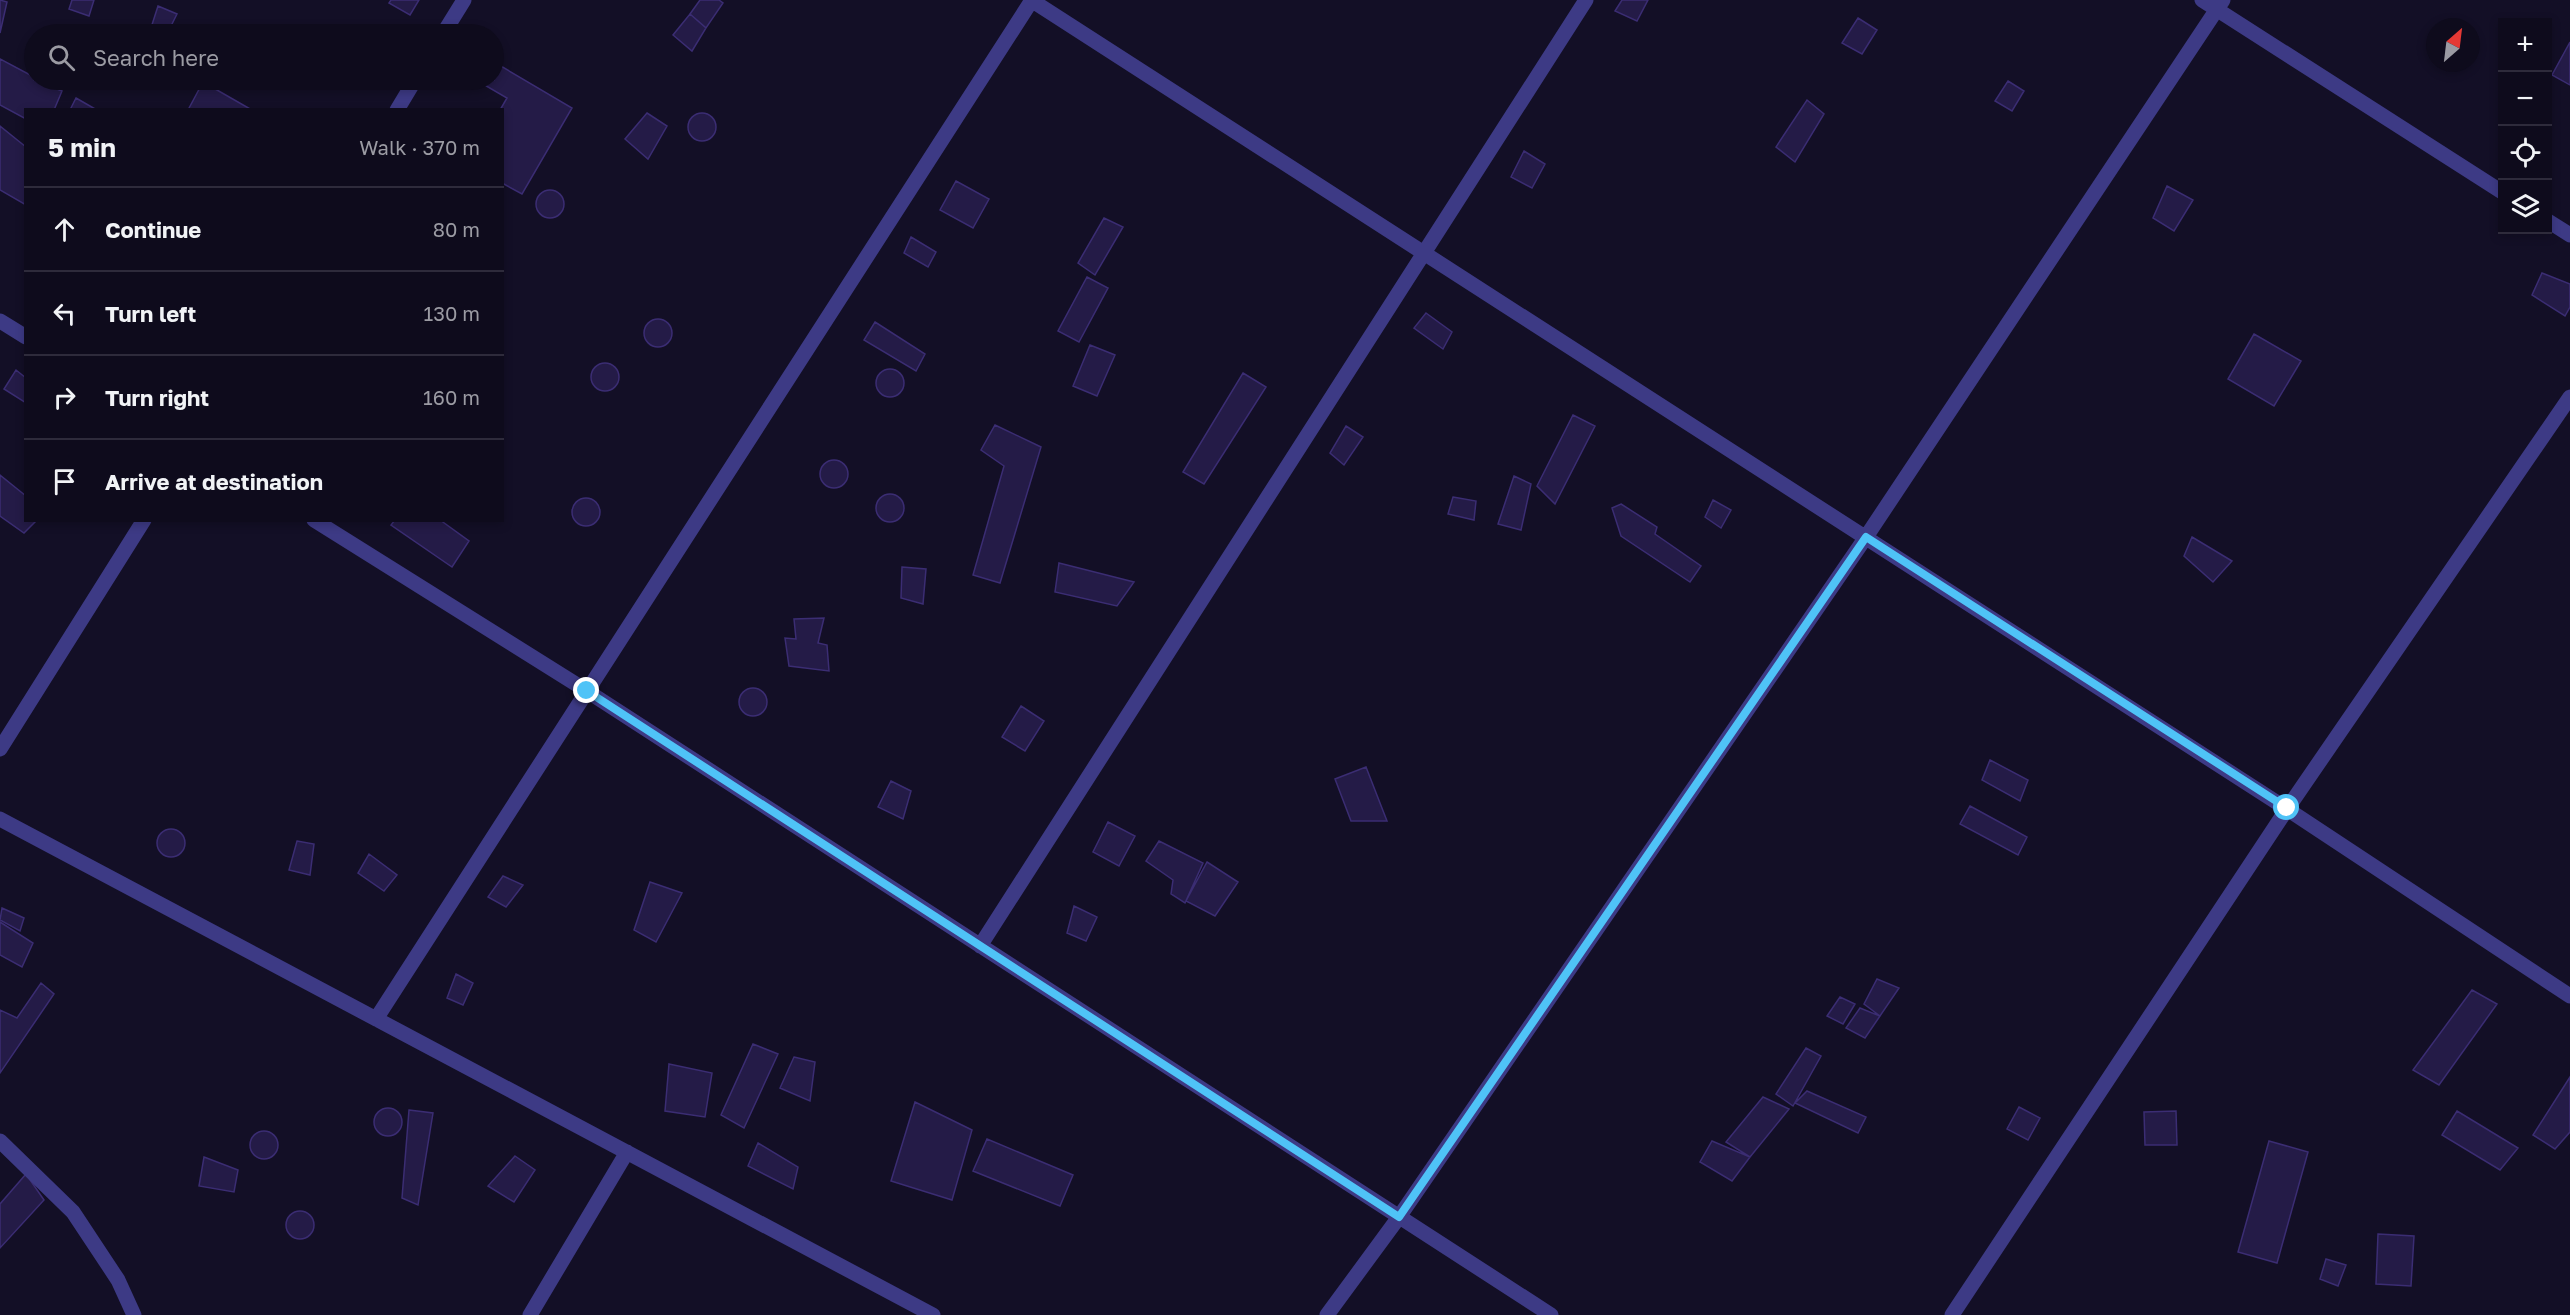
<!DOCTYPE html>
<meta charset="utf-8">
<style>
body{margin:0;font-family:"Golos Text",sans-serif;background:#1c1929;color:#f1f3f6}
.controls{position:absolute;right:18px;top:18px;display:grid;overflow:hidden;border-radius:0px;box-shadow:0 3px 9px #0003}
.controls button{width:54px;height:54px;display:grid;place-items:center;padding:0;border:0;border-bottom:2px solid #2e2b3b;background:#0e0b1c;color:#f1f3f6;font:30px sans-serif}
.compass{position:absolute;left:2426px;top:18px;width:54px;height:54px;border-radius:50%;background:#0e0b1c;box-shadow:0 3px 9px #0003;rotate:28deg}
.stop{position:absolute;width:18px;height:18px;margin:-14px;border:4px solid #4fc3f7;border-radius:50%;background:#fff}
.stop.end{background:#4fc3f7;border-color:#fff;box-shadow:0 2px 6px #0008}
.list{margin:0;padding:0;list-style:none}
h2{display:flex;justify-content:space-between;align-items:center;height:78px;margin:0;padding:0 24px;font-size:26px}
h2 small{font-size:20px;font-weight:400;color:#9b9ba3}
.list li{display:grid;grid-template-columns:39px 1fr auto;gap:18px;align-items:center;box-sizing:border-box;height:84px;padding:0 24px;border-top:2px solid #2e2b3b}
.list b{display:block;font-size:22px;white-space:nowrap}
.list em{font-size:20px;font-style:normal;color:#9b9ba3}
.icon{flex:none;width:33px;height:33px;fill:none;stroke:currentColor;stroke-width:2;stroke-linecap:round;stroke-linejoin:round}
.map{position:relative;flex:none;width:2570px;height:1315px;overflow:hidden}
.search{position:absolute;background:#0e0b1c;box-shadow:0 3px 9px #0003;left:24px;top:24px;width:480px;height:66px;display:flex;align-items:center;gap:15px;box-sizing:border-box;padding:0 21px;border-radius:33px;color:#9b9ba3;font-size:22px}
.panel{position:absolute;background:#0e0b1c;box-shadow:0 3px 9px #0003;left:24px;top:108px;width:480px;height:414px;border-radius:0px}
.map>svg:first-child{display:block}
.building{fill:#241b47;stroke:#3b2d73;stroke-width:1.5}
.lines{fill:none;stroke-linecap:round;stroke-linejoin:round}
.minor{stroke:#3d3a85;stroke-width:15}
.route{stroke:#4fc3f7;stroke-width:8}
</style>
<div class="map">
<svg width="2570" height="1315" viewBox="0 0 2570 1315">
<rect width="100%" height="100%" fill="#130f26"/>
<path class="building" d="M 0,0 L 7,2 L 0,33 Z
M 72,0 L 94,0 L 89,16 L 69,9 Z
M 391,0 L 419,0 L 410,15 L 389,3 Z
M 700,0 L 719,0 L 723,3 L 706,28 L 690,14 Z
M 1622,0 L 1648,0 L 1637,21 L 1615,11 Z
M 158,6 L 177,14 L 167,34 L 155,34 L 150,31 Z
M 690,14 L 706,28 L 692,51 L 673,35 Z
M 1858,18 L 1877,30 L 1862,54 L 1842,43 Z
M 2570,42 L 2570,85 L 2552,75 Z
M 0,59 L 34,77 L 34,80 L 62,91 L 54,110 L 26,110 L 26,119 L 0,105 Z
M 494,62 L 572,108 L 522,194 L 502,183 L 502,110 L 500,110 L 507,98 L 476,80 L 494,80 Z
M 2008,81 L 2024,91 L 2012,111 L 1995,101 Z
M 203,82 L 252,110 L 188,110 Z
M 76,98 L 97,110 L 70,110 Z
M 1807,100 L 1824,114 L 1795,162 L 1776,147 Z
M 647,113 L 667,126 L 648,159 L 625,139 Z
M688 127a14 14 0 1 1 28 0a14 14 0 1 1-28 0Z
M 0,126 L 26,147 L 26,205 L 0,190 Z
M 1524,151 L 1545,164 L 1532,188 L 1511,177 Z
M 956,181 L 989,199 L 973,228 L 940,210 Z
M 2167,186 L 2193,200 L 2174,231 L 2153,218 Z
M536 204a14 14 0 1 1 28 0a14 14 0 1 1-28 0Z
M 1104,218 L 1123,227 L 1095,275 L 1078,263 Z
M 911,237 L 936,252 L 928,267 L 904,253 Z
M 2542,273 L 2570,284 L 2570,307 L 2565,316 L 2532,295 Z
M 1087,277 L 1108,288 L 1079,342 L 1058,331 Z
M 1426,313 L 1452,332 L 1443,349 L 1414,328 Z
M644 333a14 14 0 1 1 28 0a14 14 0 1 1-28 0Z
M 875,322 L 925,354 L 916,371 L 864,340 Z
M 2254,334 L 2301,361 L 2274,406 L 2228,379 Z
M 1090,345 L 1115,355 L 1097,396 L 1073,386 Z
M591 377a14 14 0 1 1 28 0a14 14 0 1 1-28 0Z
M876 383a14 14 0 1 1 28 0a14 14 0 1 1-28 0Z
M 16,370 L 26,378 L 26,403 L 4,389 Z
M 1243,373 L 1266,387 L 1204,484 L 1183,472 Z
M 1573,415 L 1595,426 L 1555,504 L 1537,486 Z
M 995,425 L 1041,447 L 1000,583 L 973,575 L 1004,466 L 981,450 Z
M 1346,426 L 1363,437 L 1344,465 L 1330,453 Z
M820 474a14 14 0 1 1 28 0a14 14 0 1 1-28 0Z
M 0,475 L 26,496 L 26,520 L 37,520 L 24,533 L 0,516 Z
M 1514,476 L 1531,484 L 1521,530 L 1498,524 Z
M876 508a14 14 0 1 1 28 0a14 14 0 1 1-28 0Z
M 1453,497 L 1476,501 L 1474,520 L 1448,514 Z
M572 512a14 14 0 1 1 28 0a14 14 0 1 1-28 0Z
M 1713,500 L 1731,510 L 1721,528 L 1705,517 Z
M 1621,504 L 1657,527 L 1655,534 L 1701,566 L 1690,582 L 1621,536 L 1612,508 Z
M 395,520 L 440,520 L 469,541 L 452,567 L 391,525 Z
M 2192,537 L 2232,561 L 2213,582 L 2184,556 Z
M 1059,563 L 1134,582 L 1117,606 L 1055,592 Z
M 902,567 L 926,569 L 923,604 L 901,598 Z
M 824,618 L 818,643 L 827,645 L 829,671 L 789,666 L 785,638 L 796,639 L 794,619 Z
M739 702a14 14 0 1 1 28 0a14 14 0 1 1-28 0Z
M 1021,706 L 1044,721 L 1025,751 L 1002,737 Z
M 1990,760 L 2028,780 L 2020,801 L 1982,780 Z
M 1366,767 L 1387,821 L 1351,821 L 1335,779 Z
M 891,781 L 911,791 L 903,819 L 878,807 Z
M 1970,806 L 2027,837 L 2018,855 L 1960,824 Z
M 1108,822 L 1135,836 L 1119,866 L 1093,852 Z
M157 843a14 14 0 1 1 28 0a14 14 0 1 1-28 0Z
M 297,841 L 314,844 L 310,875 L 289,870 Z
M 1159,841 L 1203,863 L 1185,903 L 1171,894 L 1173,880 L 1146,861 Z
M 369,854 L 397,875 L 384,891 L 358,873 Z
M 1207,862 L 1238,882 L 1215,916 L 1186,901 Z
M 503,876 L 523,885 L 506,907 L 488,897 Z
M 650,882 L 682,893 L 656,942 L 634,930 Z
M 1074,906 L 1097,917 L 1086,941 L 1067,933 Z
M 2,908 L 24,918 L 20,931 L 0,920 Z
M 0,922 L 33,943 L 22,967 L 0,955 Z
M 456,974 L 473,983 L 463,1005 L 447,998 Z
M 1877,979 L 1899,988 L 1880,1016 L 1864,1004 Z
M 41,983 L 54,994 L 0,1073 L 0,1010 L 17,1018 Z
M 2472,990 L 2497,1004 L 2439,1085 L 2413,1070 Z
M 1840,997 L 1855,1004 L 1843,1024 L 1827,1016 Z
M 1860,1008 L 1880,1016 L 1865,1038 L 1846,1028 Z
M 753,1044 L 778,1054 L 744,1128 L 721,1115 Z
M 1806,1048 L 1821,1056 L 1793,1106 L 1776,1094 Z
M 794,1057 L 815,1062 L 810,1101 L 780,1088 Z
M 669,1064 L 712,1073 L 705,1117 L 665,1111 Z
M 2570,1077 L 2570,1132 L 2555,1149 L 2533,1135 Z
M 1807,1091 L 1866,1117 L 1858,1133 L 1795,1103 Z
M 1763,1097 L 1789,1109 L 1750,1157 L 1726,1142 Z
M 915,1102 L 972,1130 L 952,1200 L 891,1181 Z
M 2019,1107 L 2040,1118 L 2028,1140 L 2007,1129 Z
M374 1122a14 14 0 1 1 28 0a14 14 0 1 1-28 0Z
M 409,1110 L 433,1113 L 418,1205 L 402,1198 Z
M 2176,1111 L 2177,1145 L 2145,1145 L 2144,1112 Z
M 2457,1111 L 2518,1148 L 2500,1170 L 2442,1135 Z
M250 1145a14 14 0 1 1 28 0a14 14 0 1 1-28 0Z
M 987,1139 L 1073,1175 L 1060,1206 L 973,1171 Z
M 1712,1141 L 1750,1157 L 1732,1181 L 1700,1162 Z
M 2269,1141 L 2308,1152 L 2277,1263 L 2238,1252 Z
M 758,1143 L 798,1167 L 793,1189 L 748,1166 Z
M 515,1156 L 535,1170 L 514,1202 L 488,1186 Z
M 204,1157 L 238,1170 L 234,1192 L 199,1186 Z
M 26,1174 L 44,1200 L 0,1248 L 0,1204 Z
M286 1225a14 14 0 1 1 28 0a14 14 0 1 1-28 0Z
M 2378,1234 L 2414,1236 L 2411,1286 L 2376,1284 Z
M 2326,1259 L 2346,1265 L 2338,1286 L 2320,1279 Z"/>
<g class="lines">
<path class="minor" d="M 1031,0 L 2287,809 L 2570,996
M 2202,0 L 2502,192
M 443,34 L 464,0
M 397,110 L 415,80
M 2548,221 L 2570,235
M 0,321 L 26,337
M 314,520 L 587,691 L 1551,1315
M 0,749 L 144,520
M 0,819 L 933,1315
M 980,946 L 1586,0
M 376,1019 L 1032,0
M 0,1141 L 73,1212 L 118,1280 L 134,1315
M 530,1315 L 627,1152
M 1327,1315 L 1399,1217 L 1866,537 L 2223,0
M 1952,1315 L 2287,809 L 2570,397"/>
</g>
<g class="lines">
<path class="route" d="M 587,691 L 1399,1217 L 1866,537 L 2287,808"/>
</g>
</svg>
<div class="controls">
<button>+</button>
<button>−</button>
<button><svg class="icon" aria-label="locate" viewBox="0 0 24 24"><circle cx="12" cy="12" r="6"/><path d="M12 2v4M12 18v4M2 12h4M18 12h4"/></svg></button>
<button><svg class="icon" aria-label="layers" viewBox="0 0 24 24"><path d="M12 4l9 5-9 5-9-5zM3 14l9 5 9-5"/></svg></button>
</div>
<svg class="compass" viewBox="-18 -18 36 36"><path d="M0-13l5 13h-10z" fill="#e53935"/><path d="M0 13l5-13h-10z" fill="#9b9ba3"/></svg>
<div class="stop" style="left:2287px;top:808px"></div>
<div class="stop end" style="left:587px;top:691px"></div>
<div class="search"><svg class="icon" aria-label="search" viewBox="0 0 24 24"><circle cx="10" cy="10" r="6"/><path d="M15 15l6 6"/></svg>Search here</div>
<section class="panel">
<h2>5 min<small>Walk · 370 m</small></h2>
<ul class="list">
<li><svg class="icon" aria-label="ahead" viewBox="0 0 24 24"><path d="M12 20V5M6 11l6-6 6 6"/></svg><div><b>Continue</b></div><em>80 m</em></li>
<li><svg class="icon" aria-label="left" viewBox="0 0 24 24"><path d="M17 20v-9H6M10 6l-5 5 5 5"/></svg><div><b>Turn left</b></div><em>130 m</em></li>
<li><svg class="icon" aria-label="right" viewBox="0 0 24 24"><path d="M7 20v-9h11M14 6l5 5-5 5"/></svg><div><b>Turn right</b></div><em>160 m</em></li>
<li><svg class="icon" aria-label="arrive" viewBox="0 0 24 24"><path d="M6 21V4h12l-3 4 3 4H6"/></svg><div><b>Arrive at destination</b></div></li>
</ul>
</section>
</div>
